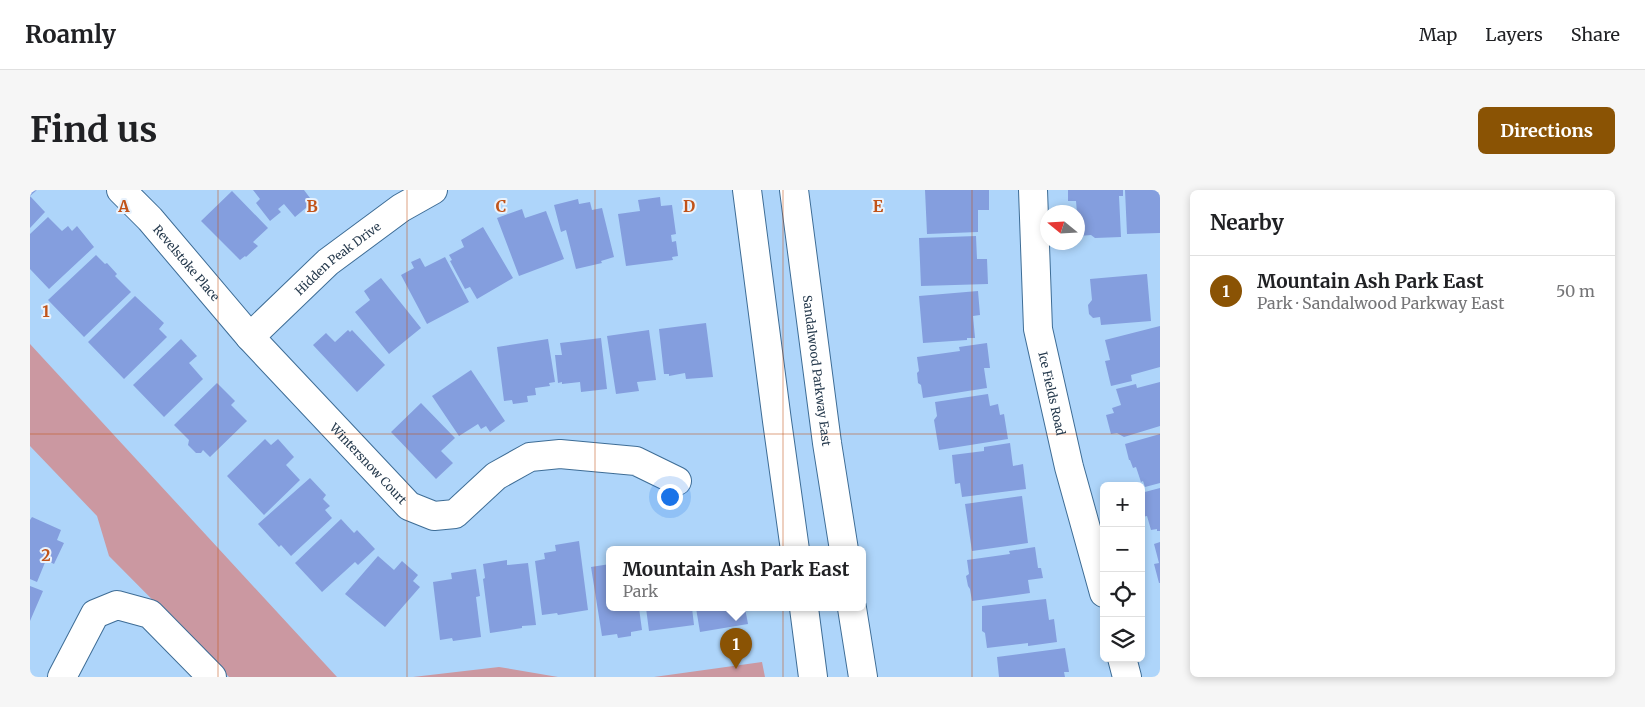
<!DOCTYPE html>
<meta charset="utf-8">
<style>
body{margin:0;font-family:Merriweather,serif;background:#f6f6f6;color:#202124}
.controls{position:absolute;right:15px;bottom:15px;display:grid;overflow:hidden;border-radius:8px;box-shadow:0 2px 8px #0003}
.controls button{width:45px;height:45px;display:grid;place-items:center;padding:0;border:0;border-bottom:1px solid #e0e0e0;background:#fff;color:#202124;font:25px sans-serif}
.compass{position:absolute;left:1010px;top:15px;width:45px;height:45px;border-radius:50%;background:#fff;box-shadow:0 2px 8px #0003;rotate:288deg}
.you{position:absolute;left:639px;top:306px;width:18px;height:18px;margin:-12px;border:4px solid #fff;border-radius:50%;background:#1a73e8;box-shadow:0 0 0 8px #1a73e833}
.badge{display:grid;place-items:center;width:32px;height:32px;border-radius:50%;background:#8a5304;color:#fff;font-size:16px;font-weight:700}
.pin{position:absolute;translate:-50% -41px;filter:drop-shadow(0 1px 2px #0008)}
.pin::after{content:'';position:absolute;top:26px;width:18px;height:15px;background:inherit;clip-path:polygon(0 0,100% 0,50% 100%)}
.popup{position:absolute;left:576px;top:356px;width:260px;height:65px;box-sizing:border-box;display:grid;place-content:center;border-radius:8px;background:#fff;filter:drop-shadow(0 1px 4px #0005);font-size:16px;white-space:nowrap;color:#757577}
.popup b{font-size:19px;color:#202124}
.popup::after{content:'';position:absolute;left:50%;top:100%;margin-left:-10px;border:10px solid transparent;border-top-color:#fff}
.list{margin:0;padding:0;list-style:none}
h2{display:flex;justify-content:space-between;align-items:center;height:65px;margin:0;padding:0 20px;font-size:21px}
h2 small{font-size:16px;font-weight:400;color:#757577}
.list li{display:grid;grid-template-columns:32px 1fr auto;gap:15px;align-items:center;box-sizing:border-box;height:70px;padding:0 20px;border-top:1px solid #e0e0e0}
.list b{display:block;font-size:19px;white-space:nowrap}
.list p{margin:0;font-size:16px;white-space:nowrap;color:#757577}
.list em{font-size:16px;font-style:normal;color:#757577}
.icon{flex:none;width:28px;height:28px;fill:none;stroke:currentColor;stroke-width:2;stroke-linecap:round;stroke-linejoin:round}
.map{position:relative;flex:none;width:1130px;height:487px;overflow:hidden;border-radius:8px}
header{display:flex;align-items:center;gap:30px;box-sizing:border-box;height:70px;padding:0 25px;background:#fff;border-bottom:1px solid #e0e0e0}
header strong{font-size:24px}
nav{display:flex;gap:28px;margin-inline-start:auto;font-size:18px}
.intro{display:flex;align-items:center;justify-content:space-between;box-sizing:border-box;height:120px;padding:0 30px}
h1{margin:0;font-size:35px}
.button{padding:12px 22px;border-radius:8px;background:#8a5304;color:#fff;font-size:18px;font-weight:700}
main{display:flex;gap:30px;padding:0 30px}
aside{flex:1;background:#fff;border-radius:8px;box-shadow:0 2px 8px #0003}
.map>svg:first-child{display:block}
.green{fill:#cb98a1}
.building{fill:#849ede}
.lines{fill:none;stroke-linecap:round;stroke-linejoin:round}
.minor-casing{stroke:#3e6d96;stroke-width:30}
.major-casing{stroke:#3e6d96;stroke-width:30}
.minor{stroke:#fff;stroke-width:28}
.major{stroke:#fff;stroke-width:28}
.grid{fill:none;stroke:#c15319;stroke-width:1;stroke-opacity:0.55}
.labels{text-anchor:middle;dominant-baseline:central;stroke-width:4;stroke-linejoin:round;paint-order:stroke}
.street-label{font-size:12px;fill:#263a4d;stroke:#e9f2fc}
.grid-label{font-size:16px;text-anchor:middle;font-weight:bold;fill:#c15319;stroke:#e9f2fc;stroke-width:4;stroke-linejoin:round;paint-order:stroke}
</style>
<header>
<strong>Roamly</strong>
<nav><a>Map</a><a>Layers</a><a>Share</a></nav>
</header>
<div class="intro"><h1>Find us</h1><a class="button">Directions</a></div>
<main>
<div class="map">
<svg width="1130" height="487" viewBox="0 0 1130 487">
<rect width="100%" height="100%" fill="#aed5fa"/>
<path class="green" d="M 0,154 L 307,487 L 199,487 L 79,366 L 67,326 L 0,256 Z
M 732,472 L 735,487 L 624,487 Z
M 469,477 L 528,487 L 383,487 Z"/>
<path class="building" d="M 0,0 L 7,0 L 0,6 L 15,22 L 0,38 Z
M 223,0 L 274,0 L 283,12 L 265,27 L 254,14 L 248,19 L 251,22 L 240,31 L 226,13 L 230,9 Z
M 895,0 L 959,0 L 959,20 L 948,20 L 948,42 L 897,44 Z
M 1038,0 L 1093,0 L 1093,6 L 1089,6 L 1091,47 L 1065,48 L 1061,45 L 1049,46 L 1046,11 L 1038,11 Z
M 1095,0 L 1130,0 L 1130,43 L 1097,44 Z
M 202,1 L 238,38 L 223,52 L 228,56 L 216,67 L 215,66 L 210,70 L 171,31 Z
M 630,7 L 631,16 L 642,15 L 646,44 L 641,45 L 642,52 L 646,51 L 648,66 L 642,67 L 643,70 L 596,76 L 588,24 L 610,21 L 608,10 Z
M 548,9 L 549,14 L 560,12 L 562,20 L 572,18 L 584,67 L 571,71 L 572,73 L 546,79 L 536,40 L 531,42 L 524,15 Z
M 492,19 L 495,28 L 516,21 L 534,69 L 489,86 L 467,28 Z
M 18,27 L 32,41 L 38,36 L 42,41 L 47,36 L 64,57 L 19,99 L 0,79 L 0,44 Z
M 453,37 L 483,88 L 447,109 L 440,97 L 435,99 L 420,71 L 422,70 L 419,65 L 434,57 L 431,50 Z
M 946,46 L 947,69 L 957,69 L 958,94 L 891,96 L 889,48 Z
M 66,65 L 75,74 L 77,73 L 87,84 L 85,86 L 101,102 L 54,147 L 18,110 Z
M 415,67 L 439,112 L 397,134 L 371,85 L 384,78 L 381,72 L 390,68 L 395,77 Z
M 1117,84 L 1121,131 L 1071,135 L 1070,127 L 1063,128 L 1059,124 L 1058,115 L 1062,110 L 1060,89 Z
M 351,88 L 391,138 L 359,164 L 325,122 L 340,110 L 334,101 Z
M 948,101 L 950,125 L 943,126 L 945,148 L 937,148 L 937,150 L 893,153 L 889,106 Z
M 105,106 L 134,133 L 129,139 L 137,147 L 94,189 L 58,152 Z
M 676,133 L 683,187 L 656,189 L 655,183 L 639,186 L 639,184 L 634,184 L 629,139 Z
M 1130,136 L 1130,177 L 1101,185 L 1102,191 L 1081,196 L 1075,171 L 1080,170 L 1075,150 Z
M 318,140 L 320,142 L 322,140 L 355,175 L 327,202 L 283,155 L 296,143 L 305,152 Z
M 619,140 L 626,190 L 607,192 L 609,201 L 586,204 L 577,146 Z
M 571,148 L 577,199 L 551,202 L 550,192 L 532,194 L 532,192 L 528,193 L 525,165 L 532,165 L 530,153 Z
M 151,149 L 167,166 L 159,173 L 173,189 L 134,227 L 103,195 Z
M 518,149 L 525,192 L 519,193 L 520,196 L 505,198 L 506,205 L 497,206 L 498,212 L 483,214 L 482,210 L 474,211 L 467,157 Z
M 957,153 L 960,178 L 954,178 L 957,198 L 893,208 L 891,195 L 888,193 L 887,183 L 889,181 L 887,167 L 930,161 L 929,157 Z
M 441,180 L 475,231 L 460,242 L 456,236 L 451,239 L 448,234 L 429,246 L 402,206 Z
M 1130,192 L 1130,236 L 1094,247 L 1087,243 L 1081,244 L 1076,225 L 1084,223 L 1082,218 L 1091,215 L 1086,199 L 1106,194 L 1107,198 Z
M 187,193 L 205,211 L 201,215 L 217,231 L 180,267 L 173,260 L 171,263 L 166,263 L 158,255 L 159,250 L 144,235 Z
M 958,204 L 960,216 L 968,214 L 970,225 L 974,224 L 978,249 L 909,260 L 904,230 L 907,226 L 905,212 Z
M 391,213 L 425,248 L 411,261 L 423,273 L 406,289 L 361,242 Z
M 1130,244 L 1130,293 L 1115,297 L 1113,291 L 1111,292 L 1106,277 L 1103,278 L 1100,270 L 1099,270 L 1095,254 Z
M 235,249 L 241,255 L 248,249 L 264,267 L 256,275 L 270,290 L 234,325 L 197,286 Z
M 980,253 L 983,276 L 993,274 L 996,299 L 932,307 L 930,293 L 925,294 L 922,265 L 954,261 L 954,257 Z
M 280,288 L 296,305 L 293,309 L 300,316 L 295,320 L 302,328 L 261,366 L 251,355 L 249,357 L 228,334 Z
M 1130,298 L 1130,341 L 1127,341 L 1127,339 L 1121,340 L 1117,326 L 1112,327 L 1111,322 L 1111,303 Z
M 992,306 L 998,353 L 942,361 L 935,314 Z
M 2,327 L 31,340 L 27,350 L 34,353 L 24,374 L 16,370 L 7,392 L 0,389 L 0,330 Z
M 311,329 L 324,343 L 327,340 L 345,359 L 328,375 L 325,372 L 292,402 L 265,373 Z
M 549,351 L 558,420 L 528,425 L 527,423 L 512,425 L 505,371 L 515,369 L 514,363 L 526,361 L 525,355 Z
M 1130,352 L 1130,393 L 1129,393 L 1124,374 L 1129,373 L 1124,354 Z
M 1005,357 L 1008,378 L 1011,378 L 1013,388 L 998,390 L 1000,403 L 942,411 L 940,399 L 938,396 L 936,386 L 939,384 L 937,370 L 980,364 L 979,361 Z
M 348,366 L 364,380 L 372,371 L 388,385 L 383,391 L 390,397 L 355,437 L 315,404 Z
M 477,370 L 477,375 L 498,373 L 506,435 L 492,436 L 492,438 L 460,443 L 453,389 L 455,388 L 453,374 Z
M 580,374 L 580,418 L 609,418 L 612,440 L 601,442 L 601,446 L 588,448 L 587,444 L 572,446 L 561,377 Z
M 446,379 L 450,406 L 446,407 L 451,447 L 423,451 L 422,448 L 410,450 L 403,392 L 422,389 L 421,383 Z
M 0,396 L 13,401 L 0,431 Z
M 1016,409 L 1019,430 L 1024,429 L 1027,452 L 998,456 L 998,453 L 957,458 L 955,443 L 952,441 L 952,416 Z
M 616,418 L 662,418 L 664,435 L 619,441 Z
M 666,418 L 715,418 L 718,434 L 670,442 Z
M 1035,458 L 1039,482 L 1034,482 L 1035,487 L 969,487 L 967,467 Z"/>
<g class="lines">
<defs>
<g id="minor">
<path id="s1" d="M 91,0 L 120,29 L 220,147 L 379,316 L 404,326 L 425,324 L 466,286 L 500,267 L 530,264 L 606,271 L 647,291"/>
<path id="s2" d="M 1003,0 L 1008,139 L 1039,277 L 1074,403"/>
<path id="s3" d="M 220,147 L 298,72 L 371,18 L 403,0"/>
<path d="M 1092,468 L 1097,487"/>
<path d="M 32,487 L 65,424 L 87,415 L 120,424 L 182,487"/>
</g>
<g id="major">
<path d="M 717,0 L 747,231 L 765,360"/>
<path id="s4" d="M 764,0 L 797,253 L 814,360"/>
<path d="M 774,418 L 783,487"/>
<path d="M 822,418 L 833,487"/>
</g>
</defs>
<use href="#minor" class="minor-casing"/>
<use href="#major" class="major-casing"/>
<use href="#minor" class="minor"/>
<use href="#major" class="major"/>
</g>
<path class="grid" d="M 188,0 L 188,487M 377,0 L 377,487M 565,0 L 565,487M 753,0 L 753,487M 942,0 L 942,487M 0,244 L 1130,244"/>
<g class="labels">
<g class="street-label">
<text stroke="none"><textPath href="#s3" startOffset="118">Hidden Peak Drive</textPath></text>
<text stroke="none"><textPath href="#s1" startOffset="98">Revelstoke Place</textPath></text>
<text stroke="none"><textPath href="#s4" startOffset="182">Sandalwood Parkway East</textPath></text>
<text stroke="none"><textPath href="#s2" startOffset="205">Ice Fields Road</textPath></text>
<text stroke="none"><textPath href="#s1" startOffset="369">Wintersnow Court</textPath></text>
</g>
</g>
<g class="grid-label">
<text x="94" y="22">A</text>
<text x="282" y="22">B</text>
<text x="471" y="22">C</text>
<text x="659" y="22">D</text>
<text x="848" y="22">E</text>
<text x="16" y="127">1</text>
<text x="16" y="371">2</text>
</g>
</svg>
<div class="controls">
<button>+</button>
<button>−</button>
<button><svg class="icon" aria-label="locate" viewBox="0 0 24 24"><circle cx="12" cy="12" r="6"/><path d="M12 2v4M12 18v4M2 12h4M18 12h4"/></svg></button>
<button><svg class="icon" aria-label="layers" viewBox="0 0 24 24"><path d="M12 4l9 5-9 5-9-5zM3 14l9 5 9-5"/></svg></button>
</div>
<svg class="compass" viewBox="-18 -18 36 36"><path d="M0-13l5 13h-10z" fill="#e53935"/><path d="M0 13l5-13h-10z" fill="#757577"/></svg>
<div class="you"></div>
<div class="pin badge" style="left:706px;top:479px">1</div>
<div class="popup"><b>Mountain Ash Park East</b>Park</div>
</div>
<aside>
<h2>Nearby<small></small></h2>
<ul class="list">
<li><span class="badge">1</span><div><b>Mountain Ash Park East</b><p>Park · Sandalwood Parkway East</p></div><em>50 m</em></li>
</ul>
</aside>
</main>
